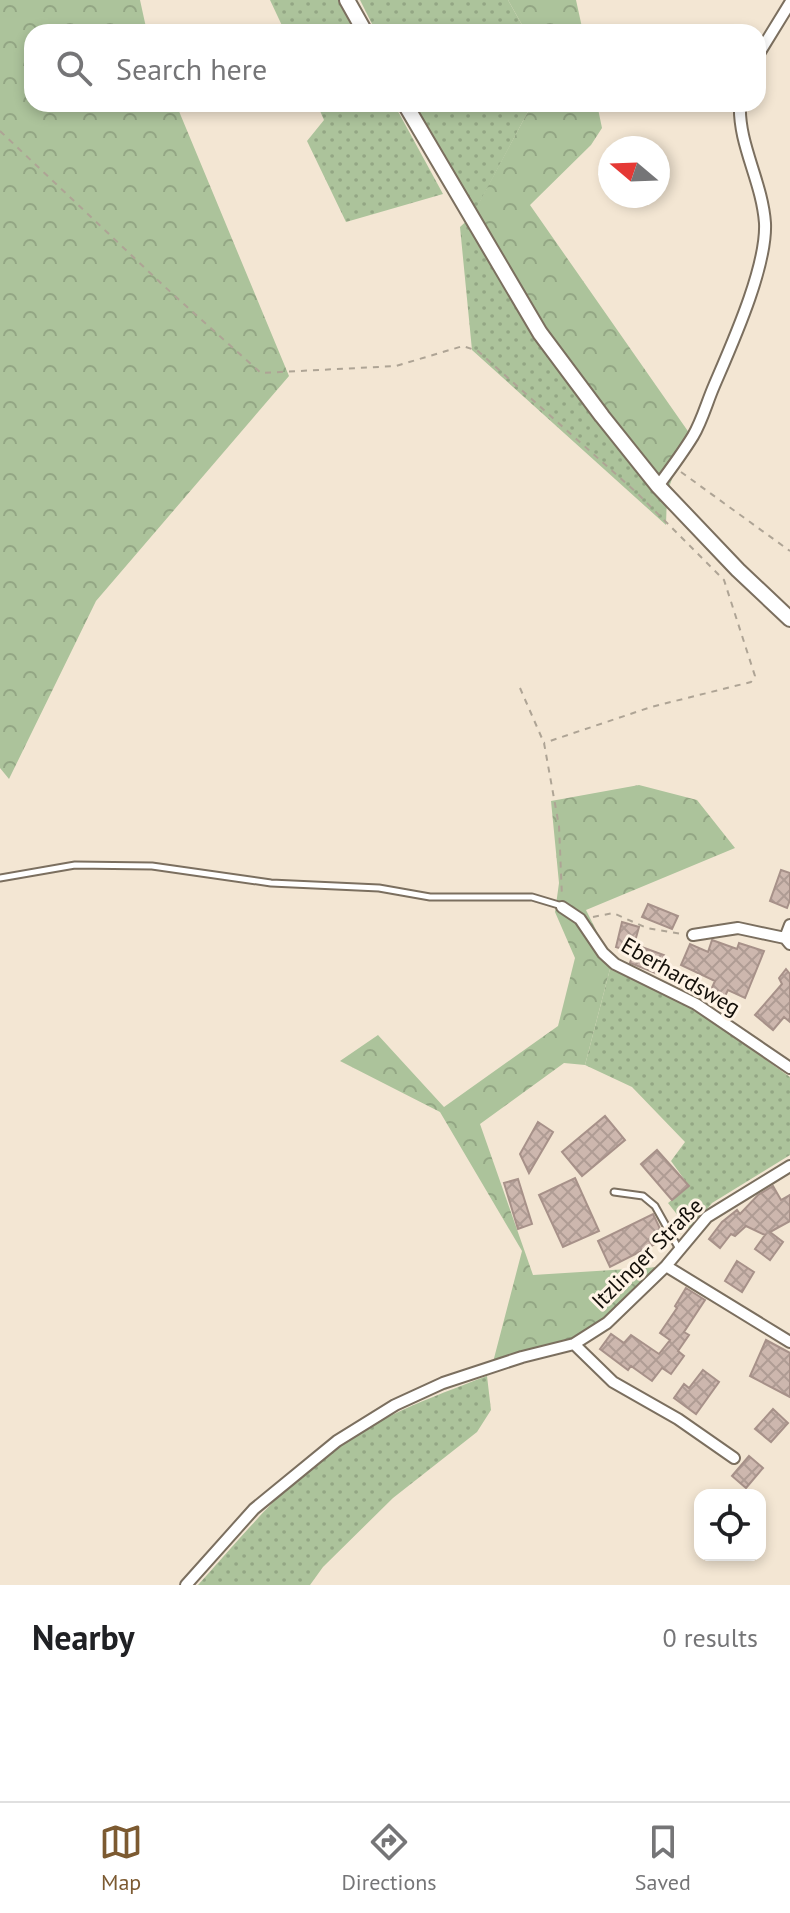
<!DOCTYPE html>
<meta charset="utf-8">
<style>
body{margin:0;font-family:"PT Sans",sans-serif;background:#f2f2f2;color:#202124}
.controls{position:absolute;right:24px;bottom:24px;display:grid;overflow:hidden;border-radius:16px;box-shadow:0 4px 12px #0003}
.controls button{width:72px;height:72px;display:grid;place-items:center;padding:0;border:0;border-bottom:2px solid #e0e0e0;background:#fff;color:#202124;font:40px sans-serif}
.compass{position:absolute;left:598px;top:136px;width:72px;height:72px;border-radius:50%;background:#fff;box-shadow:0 4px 12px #0003;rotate:289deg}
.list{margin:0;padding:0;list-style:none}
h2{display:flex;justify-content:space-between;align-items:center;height:104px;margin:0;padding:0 32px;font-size:34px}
h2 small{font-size:26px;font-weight:400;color:#757577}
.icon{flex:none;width:44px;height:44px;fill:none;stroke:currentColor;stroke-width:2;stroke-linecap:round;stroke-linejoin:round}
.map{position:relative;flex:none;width:790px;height:1585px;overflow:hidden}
.search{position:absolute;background:#fff;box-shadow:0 4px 12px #0003;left:24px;right:24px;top:24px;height:88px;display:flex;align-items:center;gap:20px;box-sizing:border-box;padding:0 28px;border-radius:24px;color:#757577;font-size:30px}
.sheet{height:216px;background:#fff}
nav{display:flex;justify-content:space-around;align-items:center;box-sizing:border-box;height:112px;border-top:2px solid #e0e0e0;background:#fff;font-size:22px;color:#757577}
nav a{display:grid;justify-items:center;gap:4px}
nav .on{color:#7c5a31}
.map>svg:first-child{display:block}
.grass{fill:url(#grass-dots)}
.forest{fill:url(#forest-crowns)}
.building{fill:url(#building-cross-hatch);stroke:#a79189;stroke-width:2}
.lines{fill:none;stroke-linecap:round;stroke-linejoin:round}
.lane-casing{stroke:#7b6f5f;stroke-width:9}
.street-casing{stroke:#7b6f5f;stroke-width:14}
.secondary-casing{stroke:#7b6f5f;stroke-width:18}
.path{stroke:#aea495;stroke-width:2;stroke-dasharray:6 6;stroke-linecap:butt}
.lane{stroke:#fff;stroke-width:5}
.street{stroke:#fff;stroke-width:10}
.secondary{stroke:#fff;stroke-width:14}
.labels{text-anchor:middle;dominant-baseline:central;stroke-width:6;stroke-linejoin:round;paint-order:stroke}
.street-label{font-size:22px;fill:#130f09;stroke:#fef3e5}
</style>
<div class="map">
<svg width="790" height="1585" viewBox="0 0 790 1585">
<defs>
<pattern id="grass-dots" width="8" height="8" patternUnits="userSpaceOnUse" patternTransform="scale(2)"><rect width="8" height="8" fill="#acc39b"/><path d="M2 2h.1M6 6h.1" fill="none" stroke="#93a684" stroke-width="1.8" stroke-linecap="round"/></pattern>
<pattern id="forest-crowns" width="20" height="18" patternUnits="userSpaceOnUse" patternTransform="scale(2)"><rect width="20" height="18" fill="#acc39b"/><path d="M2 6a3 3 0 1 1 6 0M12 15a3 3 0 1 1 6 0" fill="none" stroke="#93a684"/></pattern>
<pattern id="building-cross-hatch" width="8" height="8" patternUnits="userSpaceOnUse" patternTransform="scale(2)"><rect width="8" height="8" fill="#cdb7ae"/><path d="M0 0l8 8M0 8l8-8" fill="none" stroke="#af9c94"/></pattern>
</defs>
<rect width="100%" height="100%" fill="#f3e6d3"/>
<path class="grass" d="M 270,0 L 338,0 L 355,32 L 285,32 Z
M 360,0 L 508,0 L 526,32 L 376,32 Z
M 317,104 L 394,104 L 443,194 L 346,222 L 307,141 L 324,120 Z
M 414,104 L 532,104 L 472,217 L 667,493 L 666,525 L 472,350 L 460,227 L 472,216 Z
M 610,969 L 693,1008 L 790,1077 L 790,1155 L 712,1203 L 690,1231 L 668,1203 L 689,1186 L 671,1161 L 685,1142 L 632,1087 L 585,1065 Z
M 487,1376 L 491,1410 L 477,1432 L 393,1498 L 323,1567 L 310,1585 L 198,1585 C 236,1543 277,1493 322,1457 C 372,1419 429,1398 487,1376 Z"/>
<path class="forest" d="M 0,0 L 140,0 L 147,32 L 32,32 L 32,104 L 176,104 L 289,376 L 96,601 L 9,779 L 0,768 Z
M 508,0 L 576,0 L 583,32 L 526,32 Z
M 532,104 L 597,104 L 602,128 L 591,145 L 530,205 L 692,437 L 681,454 L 667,493 L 543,331 L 472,216 Z
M 639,785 L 697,800 L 735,848 L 586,910 L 606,950 L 610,969 L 585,1065 L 564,1063 L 480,1124 L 533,1275 L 660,1267 L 665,1273 L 596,1337 L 492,1366 L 522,1251 L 440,1112 L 340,1061 L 378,1035 L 444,1107 L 558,1026 L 575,958 L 555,912 L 559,883 L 551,801 Z"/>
<path class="building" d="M 781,870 L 790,873 L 790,900 L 787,908 L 770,901 Z
M 648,904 L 678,916 L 672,929 L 642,917 Z
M 622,922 L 639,927 L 632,952 L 616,947 Z
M 712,940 L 737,949 L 739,943 L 764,951 L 745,998 L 728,990 L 724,998 L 710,992 L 715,981 L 681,965 L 690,944 L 708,952 Z
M 636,945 L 664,955 L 658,974 L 630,963 Z
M 786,969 L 790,974 L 790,1022 L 784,1017 L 773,1030 L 755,1015 L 782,984 L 779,978 Z
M 605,1116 L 625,1140 L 582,1176 L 562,1152 Z
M 538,1122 L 553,1132 L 529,1173 L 520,1154 Z
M 657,1150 L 689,1186 L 672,1200 L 641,1164 Z
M 575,1178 L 599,1231 L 563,1247 L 539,1195 Z
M 518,1179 L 532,1224 L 518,1229 L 504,1183 Z
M 773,1186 L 781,1200 L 790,1195 L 790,1221 L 770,1232 L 783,1242 L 770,1260 L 755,1249 L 765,1235 L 746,1226 L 735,1236 L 731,1234 L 720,1248 L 709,1239 L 722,1222 L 737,1210 L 740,1214 L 758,1195 Z
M 653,1214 L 665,1239 L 610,1267 L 598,1241 Z
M 737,1261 L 754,1272 L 742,1292 L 725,1281 Z
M 686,1288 L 705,1300 L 684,1332 L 689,1335 L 678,1351 L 684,1356 L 671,1374 L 662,1368 L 652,1381 L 631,1366 L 628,1370 L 600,1349 L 611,1334 L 624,1343 L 631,1335 L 659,1354 L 670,1340 L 660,1333 L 677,1308 L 675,1306 Z
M 766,1340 L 790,1353 L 790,1397 L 750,1376 Z
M 703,1370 L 719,1382 L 696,1414 L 674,1398 L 684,1384 L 689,1388 Z
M 773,1409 L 788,1423 L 771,1442 L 755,1429 Z
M 749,1456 L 763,1468 L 746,1488 L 732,1476 Z"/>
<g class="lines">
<defs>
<path id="lane" d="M 0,878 L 75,865 L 152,866 L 271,883 L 379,888 L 430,897 L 532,897 L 562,906
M 614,1192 L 643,1196 L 655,1206 L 679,1249"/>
<path id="street" d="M 758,55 L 790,3
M 658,486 C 670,470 682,454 693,436 C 702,421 707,402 714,386 C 732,344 767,267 765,223 C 762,181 738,144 740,104
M 562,907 L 580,919 L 603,953 L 615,964 L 696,1004 L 790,1068
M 693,935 L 738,928 L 785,938 L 790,944
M 785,938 L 790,925
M 666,1266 L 790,1342
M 574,1344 L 613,1382 L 678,1419 L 734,1458
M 186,1585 L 254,1509 L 337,1441 L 395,1405 L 443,1383 L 522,1357 L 574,1344 L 607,1323 L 666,1266 L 707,1217 L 790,1166"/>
<path id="secondary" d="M 347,0 L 365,32
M 405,104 L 540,333 L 602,416 L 658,486 L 738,570 L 790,619"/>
</defs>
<use href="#lane" class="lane-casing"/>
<use href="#street" class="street-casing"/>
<use href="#secondary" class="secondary-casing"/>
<path class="path" d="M 0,131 L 165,287 L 261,373 L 396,366 L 463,346 L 478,351 L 638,494 L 724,580 L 755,676 L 751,682 L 651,707 L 544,743
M 681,472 L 790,551
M 520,688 L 544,743 L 559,826 L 562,897
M 593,917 L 613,913 L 647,928 L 682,934"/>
<use href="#lane" class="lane"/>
<use href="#street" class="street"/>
<use href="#secondary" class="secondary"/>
</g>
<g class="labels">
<g class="street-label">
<text transform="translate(681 976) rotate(30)">Eberhardsweg</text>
<text transform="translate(647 1253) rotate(-45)">Itzlinger Straße</text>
</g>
</g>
</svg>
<div class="controls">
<button><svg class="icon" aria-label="locate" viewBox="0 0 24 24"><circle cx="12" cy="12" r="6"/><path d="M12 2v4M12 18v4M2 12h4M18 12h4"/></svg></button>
</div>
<svg class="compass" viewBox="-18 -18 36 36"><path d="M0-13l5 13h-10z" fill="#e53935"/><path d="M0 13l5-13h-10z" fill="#757577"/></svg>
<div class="search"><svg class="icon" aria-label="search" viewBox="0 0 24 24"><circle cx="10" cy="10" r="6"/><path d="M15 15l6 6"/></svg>Search here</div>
</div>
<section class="sheet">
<h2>Nearby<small>0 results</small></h2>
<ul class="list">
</ul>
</section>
<nav>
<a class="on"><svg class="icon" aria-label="map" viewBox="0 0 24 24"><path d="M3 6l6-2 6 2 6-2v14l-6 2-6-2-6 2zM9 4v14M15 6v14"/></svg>Map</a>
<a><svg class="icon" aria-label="directions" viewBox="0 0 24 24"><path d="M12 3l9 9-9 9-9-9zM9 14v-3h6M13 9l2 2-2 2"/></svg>Directions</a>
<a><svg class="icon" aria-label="saved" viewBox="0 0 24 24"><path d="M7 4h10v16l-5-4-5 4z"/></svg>Saved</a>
</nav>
